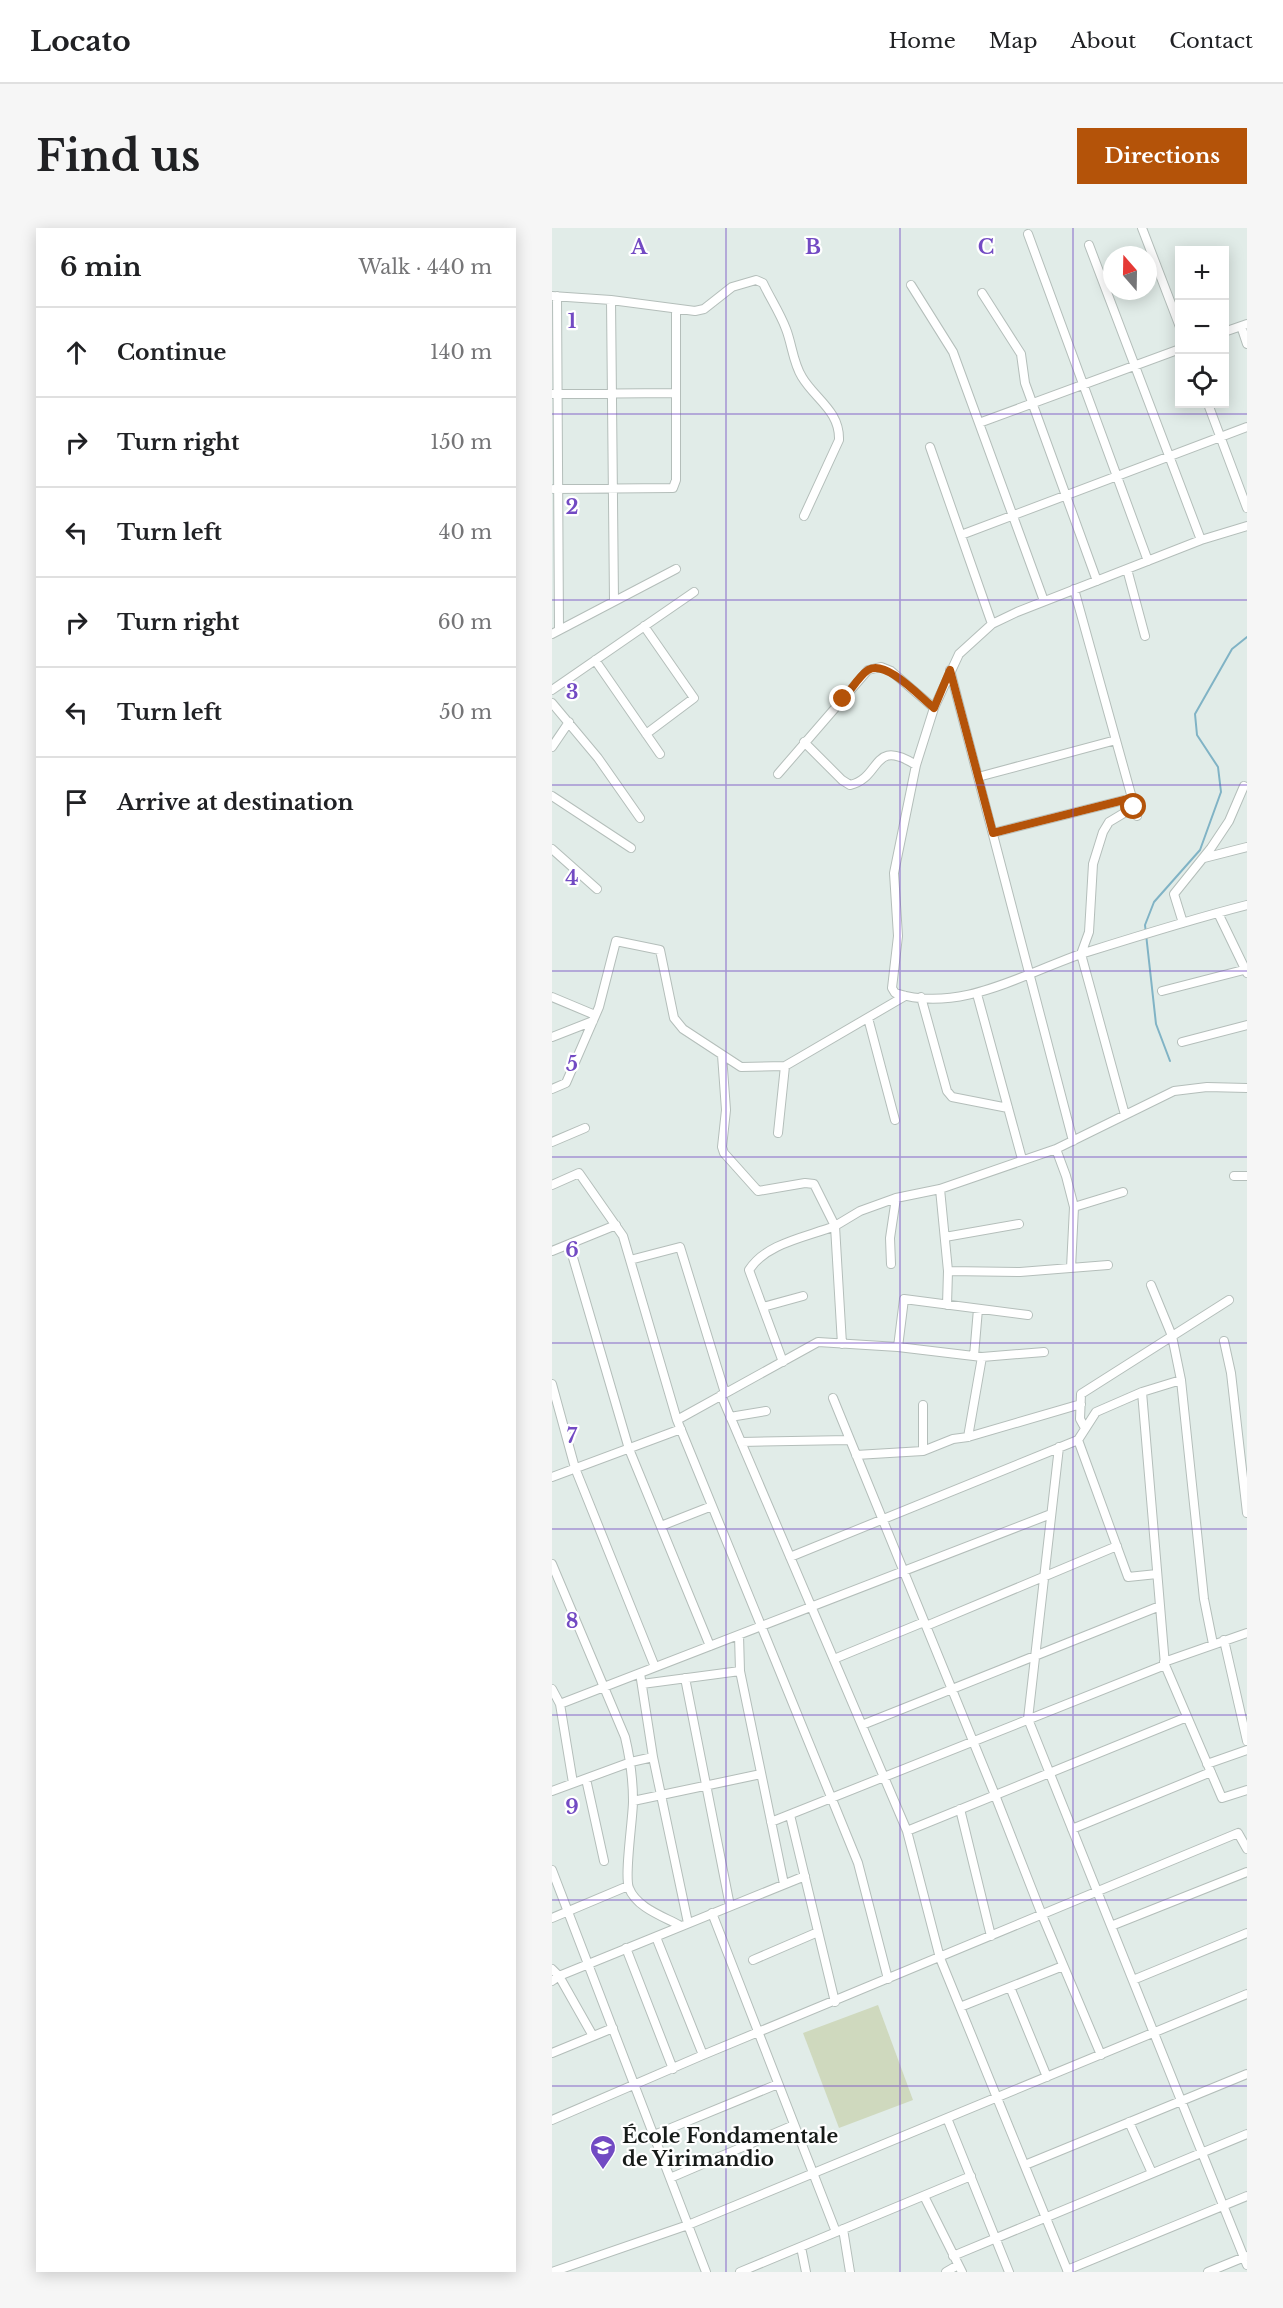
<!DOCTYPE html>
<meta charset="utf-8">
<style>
body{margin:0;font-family:"Libre Baskerville",serif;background:#f6f6f6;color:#202124}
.controls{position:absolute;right:18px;top:18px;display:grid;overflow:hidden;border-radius:0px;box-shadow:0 3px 15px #0003}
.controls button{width:54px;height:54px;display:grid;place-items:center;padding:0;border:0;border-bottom:2px solid #e0e0e0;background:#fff;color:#202124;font:30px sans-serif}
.compass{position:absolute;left:551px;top:18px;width:54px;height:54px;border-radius:50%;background:#fff;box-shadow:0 3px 15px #0003;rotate:340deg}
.stop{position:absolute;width:18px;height:18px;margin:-14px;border:4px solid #b45309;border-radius:50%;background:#fff}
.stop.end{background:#b45309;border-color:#fff;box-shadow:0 2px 6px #0008}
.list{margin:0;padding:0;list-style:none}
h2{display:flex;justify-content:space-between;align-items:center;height:78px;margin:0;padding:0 24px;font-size:26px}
h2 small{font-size:20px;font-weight:400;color:#757577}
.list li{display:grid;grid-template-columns:39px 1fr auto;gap:18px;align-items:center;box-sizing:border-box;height:90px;padding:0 24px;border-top:2px solid #e0e0e0}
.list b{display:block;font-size:22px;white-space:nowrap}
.list em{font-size:20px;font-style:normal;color:#757577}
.icon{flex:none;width:33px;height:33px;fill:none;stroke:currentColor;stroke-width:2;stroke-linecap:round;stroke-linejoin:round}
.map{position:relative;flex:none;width:695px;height:2044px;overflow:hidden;border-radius:0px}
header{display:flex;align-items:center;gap:36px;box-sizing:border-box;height:84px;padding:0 30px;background:#fff;border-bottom:2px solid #e0e0e0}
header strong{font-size:28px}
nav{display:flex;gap:33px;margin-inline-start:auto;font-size:21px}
.intro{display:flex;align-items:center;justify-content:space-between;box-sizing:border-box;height:144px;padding:0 36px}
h1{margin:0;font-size:42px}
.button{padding:15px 27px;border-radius:0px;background:#b45309;color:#fff;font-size:21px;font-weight:700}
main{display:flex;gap:36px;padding:0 36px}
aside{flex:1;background:#fff;border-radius:0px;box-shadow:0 3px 15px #0003}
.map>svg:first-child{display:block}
.green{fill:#cfd9be}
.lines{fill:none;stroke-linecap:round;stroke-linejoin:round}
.stream{stroke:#80b3c5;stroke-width:2}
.minor-casing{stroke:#b4beba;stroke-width:10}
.minor{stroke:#fff;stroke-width:8}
.route{stroke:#b45309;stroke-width:8}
.grid{fill:none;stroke:#724ac3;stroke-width:1.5;stroke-opacity:0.55}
.labels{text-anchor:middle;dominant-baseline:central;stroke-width:4.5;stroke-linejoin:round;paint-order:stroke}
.poi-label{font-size:20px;font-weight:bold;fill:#161a18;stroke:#fff;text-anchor:start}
.grid-label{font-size:20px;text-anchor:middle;font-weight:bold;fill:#724ac3;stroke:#fff;stroke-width:4.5;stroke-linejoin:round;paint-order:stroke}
</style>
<header>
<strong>Locato</strong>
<nav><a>Home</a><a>Map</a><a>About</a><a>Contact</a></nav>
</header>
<div class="intro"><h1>Find us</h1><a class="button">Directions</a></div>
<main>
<aside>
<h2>6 min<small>Walk · 440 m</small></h2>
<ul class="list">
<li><svg class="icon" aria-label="ahead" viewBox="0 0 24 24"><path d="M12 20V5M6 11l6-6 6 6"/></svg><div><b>Continue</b></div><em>140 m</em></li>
<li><svg class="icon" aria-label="right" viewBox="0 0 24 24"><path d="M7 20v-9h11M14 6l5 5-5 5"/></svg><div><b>Turn right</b></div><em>150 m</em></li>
<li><svg class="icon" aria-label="left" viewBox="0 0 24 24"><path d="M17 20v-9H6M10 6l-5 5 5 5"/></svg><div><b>Turn left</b></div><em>40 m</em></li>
<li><svg class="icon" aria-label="right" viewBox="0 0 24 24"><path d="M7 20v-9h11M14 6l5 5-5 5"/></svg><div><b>Turn right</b></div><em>60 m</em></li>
<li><svg class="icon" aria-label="left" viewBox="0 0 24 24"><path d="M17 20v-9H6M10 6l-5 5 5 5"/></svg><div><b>Turn left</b></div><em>50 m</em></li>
<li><svg class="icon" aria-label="arrive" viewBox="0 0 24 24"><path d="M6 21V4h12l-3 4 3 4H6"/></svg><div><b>Arrive at destination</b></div></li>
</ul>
</aside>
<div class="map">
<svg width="695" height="2044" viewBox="0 0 695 2044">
<rect width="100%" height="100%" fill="#e1ece8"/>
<path class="green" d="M 326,1777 L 361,1872 L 287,1900 L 251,1805 Z"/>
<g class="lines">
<path class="stream" d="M 618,833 L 604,796 L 593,697 L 602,674 L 648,622 L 669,564 L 666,539 L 645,507 L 643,486 L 680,421 L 695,409"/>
<defs>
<path id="minor" d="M 590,0 L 628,99
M 476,6 L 596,333
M 537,17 L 649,312
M 359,57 L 401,124 L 492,373
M 430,65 L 469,126 L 473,155 L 545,353
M 0,68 L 59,72 L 143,83 L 152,81 L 180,59 L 204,52 L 211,55 C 218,70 228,85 234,101 C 240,116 241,135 250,149 C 263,171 288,183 287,212 L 252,288
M 5,68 L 7,402
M 59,72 L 62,373
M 689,98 L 695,116
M 672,104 L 695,96
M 0,166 L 124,165
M 656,176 L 695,280
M 427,195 L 628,121
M 378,219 L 440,396
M 2,261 L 121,260 L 124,252 L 124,81
M 695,298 L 649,312 L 465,384 L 440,396 L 407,426 L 382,480 L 364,537 L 342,645 L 346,708 L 340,760 L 343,765 C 408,786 472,745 532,725 C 586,708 640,691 695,677
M 409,307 L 695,199
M 575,341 L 593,408
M 522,361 L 585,588
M 92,398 L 142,470 L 94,506
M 0,406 L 124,341
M 43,432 L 108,526
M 398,442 L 521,913
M 0,462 L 142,364
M 0,475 L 46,530 L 88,590
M 252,514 L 290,552 L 298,557 C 330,550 319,509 364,537
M 0,519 L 17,494
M 226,546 L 316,442 L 329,439 L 339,443 L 382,480
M 426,549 L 564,512
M 0,568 L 79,620
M 441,605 L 580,570
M 0,621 L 45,661
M 652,630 L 695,619
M 666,685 L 695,745
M 631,695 L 622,666 L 659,620 L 677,593 L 692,558
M 610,763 L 695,741
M 425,766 L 470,931
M 0,769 L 43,787
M 369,769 L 395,863 L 400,869 L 456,880
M 316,790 L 343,892
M 0,809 L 41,793
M 630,814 L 695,797
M 170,827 L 174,882 L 170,919 L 172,925 L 206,963 L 253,955 L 262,956 L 283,998 C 255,1009 214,1015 197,1042 L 231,1134
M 0,861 L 14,855 L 47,779 L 64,713 L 108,722 L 122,790 L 131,801 L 189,839 L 233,838 L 353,768
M 573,887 L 529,726 L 537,704 L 541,636 L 551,604 L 557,594 L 582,579
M 226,905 L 233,838
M 0,914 L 33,900
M 504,921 L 514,948 L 522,979 L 519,1040
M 682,948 L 695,948
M 0,957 L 27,945 L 71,1008 L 125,1192 L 306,1635 L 336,1751
M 388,961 L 396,1043 L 395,1077
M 522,979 L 571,964
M 393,1009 L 467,996
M 17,1016 L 77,1221 L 158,1418
M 0,1023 L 64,997
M 78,1032 L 128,1019 L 173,1165
M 339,1036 L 338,1010 L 344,970
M 396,1043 L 468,1044 L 556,1037
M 599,1057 L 620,1108 L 629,1152 L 652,1371 L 661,1416
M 211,1079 L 251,1068
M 672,1113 L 679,1145 L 695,1285
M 290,1116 L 283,998 L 308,983 L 344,970 L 388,961 L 504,921 L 622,863 L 655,859 L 695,860
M 346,1119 L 352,1071 L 476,1087
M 422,1128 L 426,1081
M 0,1156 L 23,1240 L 103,1439
M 590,1164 L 613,1437 L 670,1570 L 695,1562
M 169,1167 L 355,1603 L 388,1730 L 516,2044
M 281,1170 L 443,1567 L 490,1687 L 549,1827
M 178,1189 L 214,1183
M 125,1192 L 266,1114 L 346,1119 L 430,1129 L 492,1124
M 533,1200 L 528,1191 L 529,1166 L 677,1072
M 416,1209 L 430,1129
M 526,1212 L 576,1349 L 605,1346
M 189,1214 L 298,1212
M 507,1219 L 476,1491 L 695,2037
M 371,1223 L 371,1177
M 304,1227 L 371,1223 L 401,1211 L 416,1209 L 529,1176
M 0,1249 L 129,1201
M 109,1298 L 160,1278
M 238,1329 L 526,1212 L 544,1184 L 590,1164 L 629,1152
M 0,1336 L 73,1509 C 78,1530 81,1551 81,1573 C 81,1590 72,1648 77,1660 C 84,1679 110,1688 127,1697
M 374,1398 L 565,1318
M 187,1407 L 188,1443 L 232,1656
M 672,1412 L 695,1513
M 282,1431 L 372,1394
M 612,1434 L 695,1405
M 88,1445 L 101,1529 L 136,1695
M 133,1450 L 178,1678
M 90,1456 L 188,1443
M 0,1461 L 8,1476 L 21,1555
M 8,1476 L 499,1286
M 310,1497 L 608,1378
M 655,1536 L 695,1522
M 34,1551 L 52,1633
M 0,1563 L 79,1534 L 101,1529
M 81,1573 L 209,1546
M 408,1581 L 439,1708
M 238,1587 L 283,1774
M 219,1594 L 613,1437
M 520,1601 L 659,1544
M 355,1603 L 635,1489
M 0,1642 L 154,2044
M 160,1685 L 284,2004
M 0,1690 L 76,1658
M 559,1698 L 695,1644
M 104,1709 L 151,1827
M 74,1720 L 121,1841
M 201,1732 L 266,1704
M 0,1741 L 7,1748 L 41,1808
M 581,1752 L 695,1705
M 0,1753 L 7,1748 C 89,1715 170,1681 253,1648
M 458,1759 L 495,1849
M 408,1779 L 511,1738
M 0,1825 L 61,1800
M 395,1890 L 457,2044
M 0,1892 L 151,1827 L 686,1605 L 695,1621
M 577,1894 L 600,1945
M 102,1907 L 226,1856
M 473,1937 L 695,1846
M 118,1950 L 242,1897
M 372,1968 L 410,2044
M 291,2001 L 298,2044
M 249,2019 L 254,2044
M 401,2028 L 695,1906
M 515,2042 L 695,1968
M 0,2044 L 136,1997 L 695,1766
M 188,2044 L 419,1948
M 394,2044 L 406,2037
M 656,2044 L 695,2028"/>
</defs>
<use href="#minor" class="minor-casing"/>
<use href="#minor" class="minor"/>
</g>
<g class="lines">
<path class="route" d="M 291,471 C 299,462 307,448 316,442 C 334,431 368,469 382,480 L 398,442 L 441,605 L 580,570 L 582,579"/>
</g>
<path class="grid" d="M 174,0 L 174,2044M 348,0 L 348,2044M 521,0 L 521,2044M 0,186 L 695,186M 0,372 L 695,372M 0,557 L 695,557M 0,743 L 695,743M 0,929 L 695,929M 0,1115 L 695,1115M 0,1301 L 695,1301M 0,1487 L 695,1487M 0,1672 L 695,1672M 0,1858 L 695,1858"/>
<defs>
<symbol id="school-pin" viewBox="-11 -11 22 30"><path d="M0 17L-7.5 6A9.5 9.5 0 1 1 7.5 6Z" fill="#724ac3" stroke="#fff"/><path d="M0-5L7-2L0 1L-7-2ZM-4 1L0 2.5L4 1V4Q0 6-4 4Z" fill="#fff"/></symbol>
</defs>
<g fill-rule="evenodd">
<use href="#school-pin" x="36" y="1905" width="30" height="40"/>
</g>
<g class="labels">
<g class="poi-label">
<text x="70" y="1908">École Fondamentale<tspan x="70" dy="23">de Yirimandio</tspan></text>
</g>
</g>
<g class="grid-label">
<text x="87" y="26">A</text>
<text x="261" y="26">B</text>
<text x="434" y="26">C</text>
<text x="20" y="100">1</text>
<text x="20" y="286">2</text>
<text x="20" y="471">3</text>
<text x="20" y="657">4</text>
<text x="20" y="843">5</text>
<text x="20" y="1029">6</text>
<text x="20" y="1215">7</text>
<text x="20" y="1400">8</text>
<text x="20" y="1586">9</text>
</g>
</svg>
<div class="controls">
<button>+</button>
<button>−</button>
<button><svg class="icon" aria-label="locate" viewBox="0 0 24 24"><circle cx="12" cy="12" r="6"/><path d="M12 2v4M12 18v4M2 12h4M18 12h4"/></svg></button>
</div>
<svg class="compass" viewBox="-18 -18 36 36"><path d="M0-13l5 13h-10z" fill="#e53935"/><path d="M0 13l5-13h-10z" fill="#757577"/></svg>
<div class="stop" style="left:582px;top:579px"></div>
<div class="stop end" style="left:291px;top:471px"></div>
</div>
</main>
